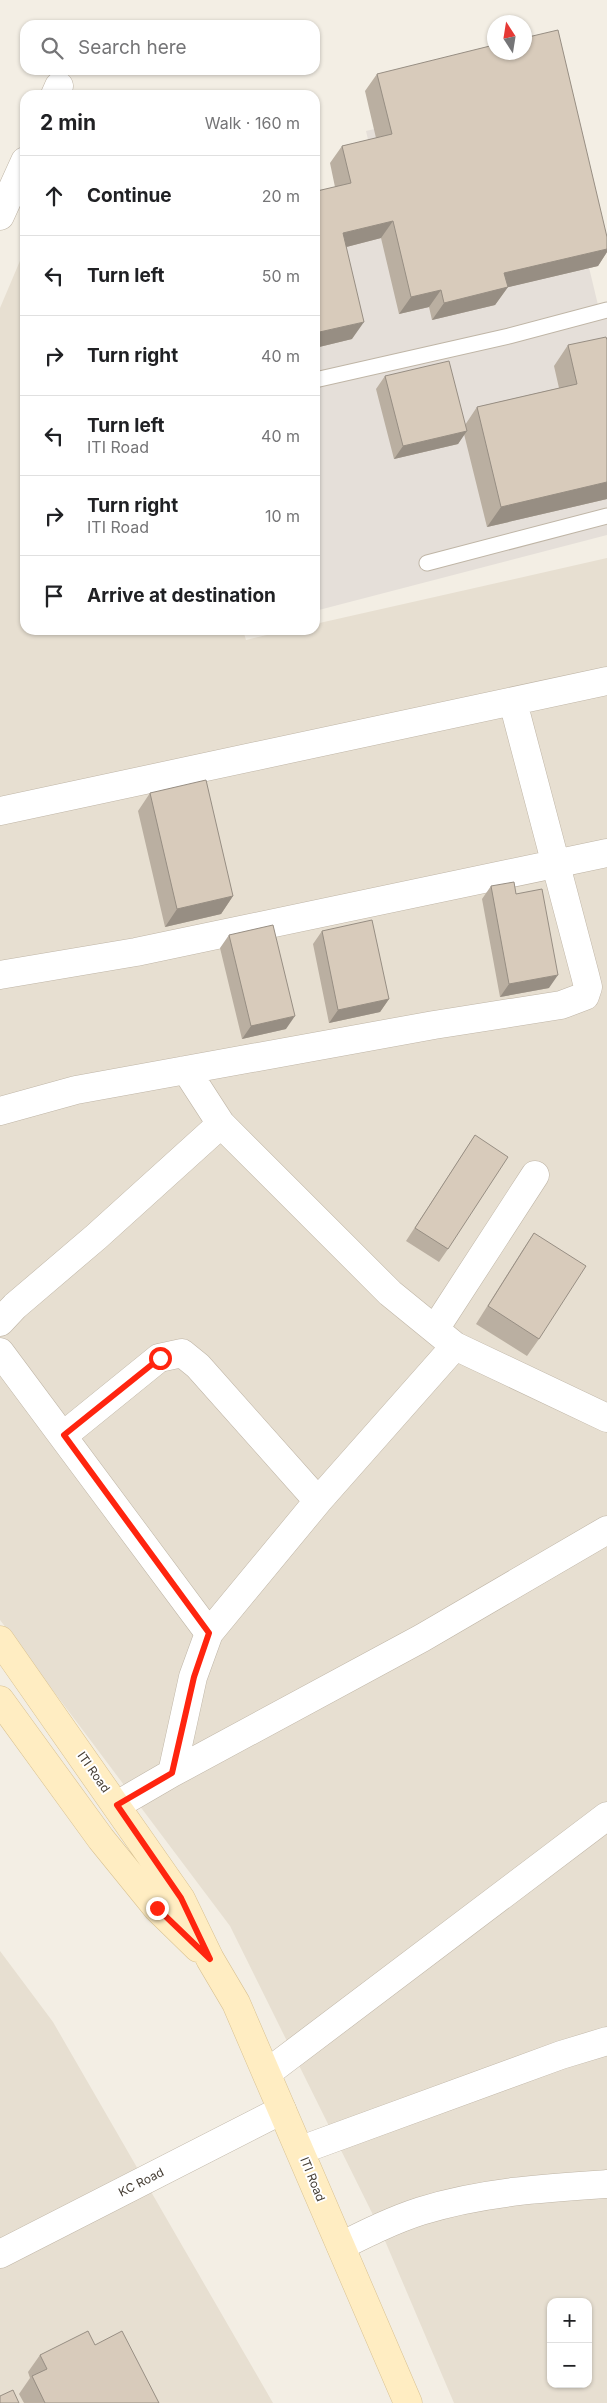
<!DOCTYPE html>
<meta charset="utf-8">
<style>
body{margin:0;font-family:Inter,sans-serif;background:#f6f6f6;color:#202124}
.controls{position:absolute;right:15px;bottom:15px;display:grid;overflow:hidden;border-radius:10px;box-shadow:0 1px 4px #0004}
.controls button{width:45px;height:45px;display:grid;place-items:center;padding:0;border:0;border-bottom:1px solid #e0e0e0;background:#fff;color:#202124;font:25px sans-serif}
.compass{position:absolute;left:487px;top:15px;width:45px;height:45px;border-radius:50%;background:#fff;box-shadow:0 1px 4px #0004;rotate:348deg}
.stop{position:absolute;width:15px;height:15px;margin:-11px;border:4px solid #ff250f;border-radius:50%;background:#fff}
.stop.end{background:#ff250f;border-color:#fff;box-shadow:0 1px 5px #0008}
.list{margin:0;padding:0;list-style:none}
h2{display:flex;justify-content:space-between;align-items:center;height:65px;margin:0;padding:0 20px;font-size:21px}
h2 small{font-size:16px;font-weight:400;color:#757577}
.list li{display:grid;grid-template-columns:32px 1fr auto;gap:15px;align-items:center;box-sizing:border-box;height:80px;padding:0 20px;border-top:1px solid #e0e0e0}
.list b{display:block;font-size:19px;white-space:nowrap}
.list p{margin:0;font-size:16px;white-space:nowrap;color:#757577}
.list em{font-size:16px;font-style:normal;color:#757577}
.icon{flex:none;width:28px;height:28px;fill:none;stroke:currentColor;stroke-width:2;stroke-linecap:round;stroke-linejoin:round}
.map{position:relative;flex:none;width:607px;height:2403px;overflow:hidden}
.search{position:absolute;background:#fff;box-shadow:0 1px 4px #0004;left:20px;top:20px;width:300px;height:55px;display:flex;align-items:center;gap:12px;box-sizing:border-box;padding:0 18px;border-radius:15px;color:#757577;font-size:19px}
.panel{position:absolute;background:#fff;box-shadow:0 1px 4px #0004;left:20px;top:90px;width:300px;height:545px;border-radius:15px}
.map>svg:first-child{display:block}
.residential{fill:#e7dfd1;fill-rule:evenodd}
.industrial{fill:#e5dfd9}
.lines{fill:none;stroke-linecap:round;stroke-linejoin:round}
.lane-casing{stroke:#bfb5a6;stroke-width:17}
.street-casing{stroke:#bfb5a6;stroke-width:29}
.secondary-casing{stroke:#d9c292;stroke-width:29}
.lane{stroke:#fff;stroke-width:15}
.street{stroke:#fff;stroke-width:28}
.secondary{stroke:#ffedc2;stroke-width:28}
.wall{fill:#baafa1}
.shaded-wall{fill:#978e83}
.building{fill:#d8cbbb;stroke:#978e83}
.route{stroke:#ff250f;stroke-width:6}
.labels{text-anchor:middle;dominant-baseline:central;stroke-width:4;stroke-linejoin:round;paint-order:stroke}
.street-label{font-size:12px;fill:#453d33;stroke:#fff}
</style>
<div class="map">
<svg width="607" height="2403" viewBox="0 0 607 2403">
<rect width="100%" height="100%" fill="#f3eee4"/>
<path class="residential" d="M 25,249 L 25,630 L 243,630 L 246,640 L 288,630 L 315,630 L 315,624 L 607,558 L 607,2403 L 454,2403 L 380,2229 L 230,1926 L 0,1620 L 0,308 ZM 551,2302 L 588,2302 L 588,2384 L 551,2384 Z
M 0,1951 L 53,2022 L 273,2403 L 0,2403 Z"/>
<path class="industrial" d="M 546,88 L 598,305 L 607,303 L 607,535 L 315,611 L 315,206 L 380,191 L 366,131 Z"/>
<g class="lines">
<defs>
<path id="lane" d="M 315,380 L 509,336 L 607,310
M 427,563 L 607,516"/>
<path id="street" d="M 55,95 L 59,86
M 0,216 L 25,161
M 0,811 L 607,681
M 0,975 L 136,952 L 607,853
M 186,1070 L 221,1124 L 390,1293 L 455,1346 L 607,1418
M 0,1111 L 76,1090 L 434,1025 L 561,1005 L 585,996 L 588,987 L 585,975 L 513,702
M 0,1322 L 15,1306 L 96,1237 L 221,1124
M 435,1329 L 535,1175
M 0,1352 L 209,1633
M 64,1435 L 159,1358 L 182,1353 L 198,1366 L 318,1501
M 172,1773 L 193,1677 L 209,1633 L 318,1501 L 455,1346
M 117,1805 L 172,1773 L 422,1638 L 607,1530
M 267,2073 L 607,1816
M 301,2150 L 561,2055 L 607,2041
M 341,2246 C 367,2233 393,2220 421,2211 C 481,2192 545,2188 607,2184
M 0,2254 L 282,2110"/>
<path id="secondary" d="M 0,1640 L 181,1899 L 210,1959 L 236,2003 L 408,2403
M 0,1700 L 101,1839 L 157,1908 L 198,1948"/>
</defs>
<use href="#lane" class="lane-casing"/>
<use href="#street" class="street-casing"/>
<use href="#secondary" class="secondary-casing"/>
<use href="#lane" class="lane"/>
<use href="#street" class="street"/>
<use href="#secondary" class="secondary"/>
</g>
<path class="wall" d="M 377,74 L 607,237 L 607,252 L 598,266 L 508,287 L 495,305 L 432,320 L 429,307 L 399,314 L 381,238 L 346,247 L 352,339 L 315,348 L 315,185 L 317,191 L 335,187 L 330,163 L 342,146 L 376,138 L 365,91 Z
M 607,340 L 607,499 L 487,527 L 464,434 L 458,444 L 394,459 L 376,389 L 385,376 L 465,425 L 477,407 L 559,388 L 554,366 L 568,345 Z
M 150,793 L 233,896 L 221,914 L 165,927 L 138,811 Z
M 491,886 L 516,894 L 549,988 L 500,997 L 482,899 Z
M 322,931 L 389,999 L 380,1012 L 329,1023 L 313,944 Z
M 229,935 L 286,1029 L 242,1039 L 220,948 Z
M 475,1135 L 448,1249 L 439,1262 L 406,1241 Z
M 534,1233 L 539,1339 L 527,1356 L 476,1324 L 522,1251 Z
M 95,2345 L 159,2403 L 24,2403 L 19,2394 L 30,2378 L 28,2372 L 40,2355 Z"/>
<path class="shaded-wall" d="M 393,221 L 381,238 L 331,251 L 343,233 Z
M 607,249 L 607,252 L 598,266 L 492,291 L 504,273 Z
M 508,287 L 495,305 L 432,320 L 444,303 Z
M 441,290 L 429,307 L 399,314 L 411,297 Z
M 364,322 L 352,339 L 315,348 L 315,333 Z
M 467,431 L 458,444 L 394,459 L 403,446 Z
M 607,482 L 607,499 L 487,527 L 501,507 Z
M 233,896 L 221,914 L 165,927 L 177,909 Z
M 558,975 L 549,988 L 500,997 L 509,984 Z
M 389,999 L 380,1012 L 329,1023 L 338,1010 Z
M 295,1016 L 286,1029 L 242,1039 L 251,1026 Z"/>
<path class="building" d="M 558,30 L 607,237 L 607,249 L 504,273 L 508,287 L 444,303 L 441,290 L 411,297 L 393,221 L 343,233 L 364,322 L 315,333 L 315,185 L 317,191 L 351,183 L 342,146 L 392,134 L 377,74 L 494,45 L 494,52 L 524,52 L 524,38 Z
M 606,337 L 607,340 L 607,482 L 501,507 L 477,407 L 577,384 L 568,345 Z
M 449,361 L 467,431 L 403,446 L 385,376 Z
M 206,780 L 233,896 L 177,909 L 150,793 Z
M 514,882 L 516,894 L 542,889 L 558,975 L 509,984 L 491,886 Z
M 372,920 L 389,999 L 338,1010 L 322,931 Z
M 273,925 L 295,1016 L 251,1026 L 229,935 Z
M 475,1135 L 508,1157 L 448,1249 L 415,1228 Z
M 534,1233 L 586,1266 L 539,1339 L 488,1306 Z
M 88,2331 L 95,2345 L 122,2331 L 159,2403 L 45,2403 L 32,2376 L 47,2369 L 40,2355 Z
M 13,2390 L 19,2403 L 0,2403 L 0,2396 Z"/>
<g class="lines">
<path class="route" d="M 157,1908 L 210,1959 L 181,1898 L 117,1805 L 172,1773 L 194,1677 L 209,1633 L 64,1435 L 160,1358"/>
</g>
<g class="labels">
<g class="street-label">
<text transform="translate(94 1772) rotate(55)">ITI Road</text>
<text transform="translate(313 2179) rotate(68)">ITI Road</text>
<text transform="translate(141 2182) rotate(-27)">KC Road</text>
</g>
</g>
</svg>
<div class="controls">
<button>+</button>
<button>−</button>
</div>
<svg class="compass" viewBox="-18 -18 36 36"><path d="M0-13l5 13h-10z" fill="#e53935"/><path d="M0 13l5-13h-10z" fill="#757577"/></svg>
<div class="stop" style="left:160px;top:1358px"></div>
<div class="stop end" style="left:157px;top:1908px"></div>
<div class="search"><svg class="icon" aria-label="search" viewBox="0 0 24 24"><circle cx="10" cy="10" r="6"/><path d="M15 15l6 6"/></svg>Search here</div>
<section class="panel">
<h2>2 min<small>Walk · 160 m</small></h2>
<ul class="list">
<li><svg class="icon" aria-label="ahead" viewBox="0 0 24 24"><path d="M12 20V5M6 11l6-6 6 6"/></svg><div><b>Continue</b></div><em>20 m</em></li>
<li><svg class="icon" aria-label="left" viewBox="0 0 24 24"><path d="M17 20v-9H6M10 6l-5 5 5 5"/></svg><div><b>Turn left</b></div><em>50 m</em></li>
<li><svg class="icon" aria-label="right" viewBox="0 0 24 24"><path d="M7 20v-9h11M14 6l5 5-5 5"/></svg><div><b>Turn right</b></div><em>40 m</em></li>
<li><svg class="icon" aria-label="left" viewBox="0 0 24 24"><path d="M17 20v-9H6M10 6l-5 5 5 5"/></svg><div><b>Turn left</b><p>ITI Road</p></div><em>40 m</em></li>
<li><svg class="icon" aria-label="right" viewBox="0 0 24 24"><path d="M7 20v-9h11M14 6l5 5-5 5"/></svg><div><b>Turn right</b><p>ITI Road</p></div><em>10 m</em></li>
<li><svg class="icon" aria-label="arrive" viewBox="0 0 24 24"><path d="M6 21V4h12l-3 4 3 4H6"/></svg><div><b>Arrive at destination</b></div></li>
</ul>
</section>
</div>
